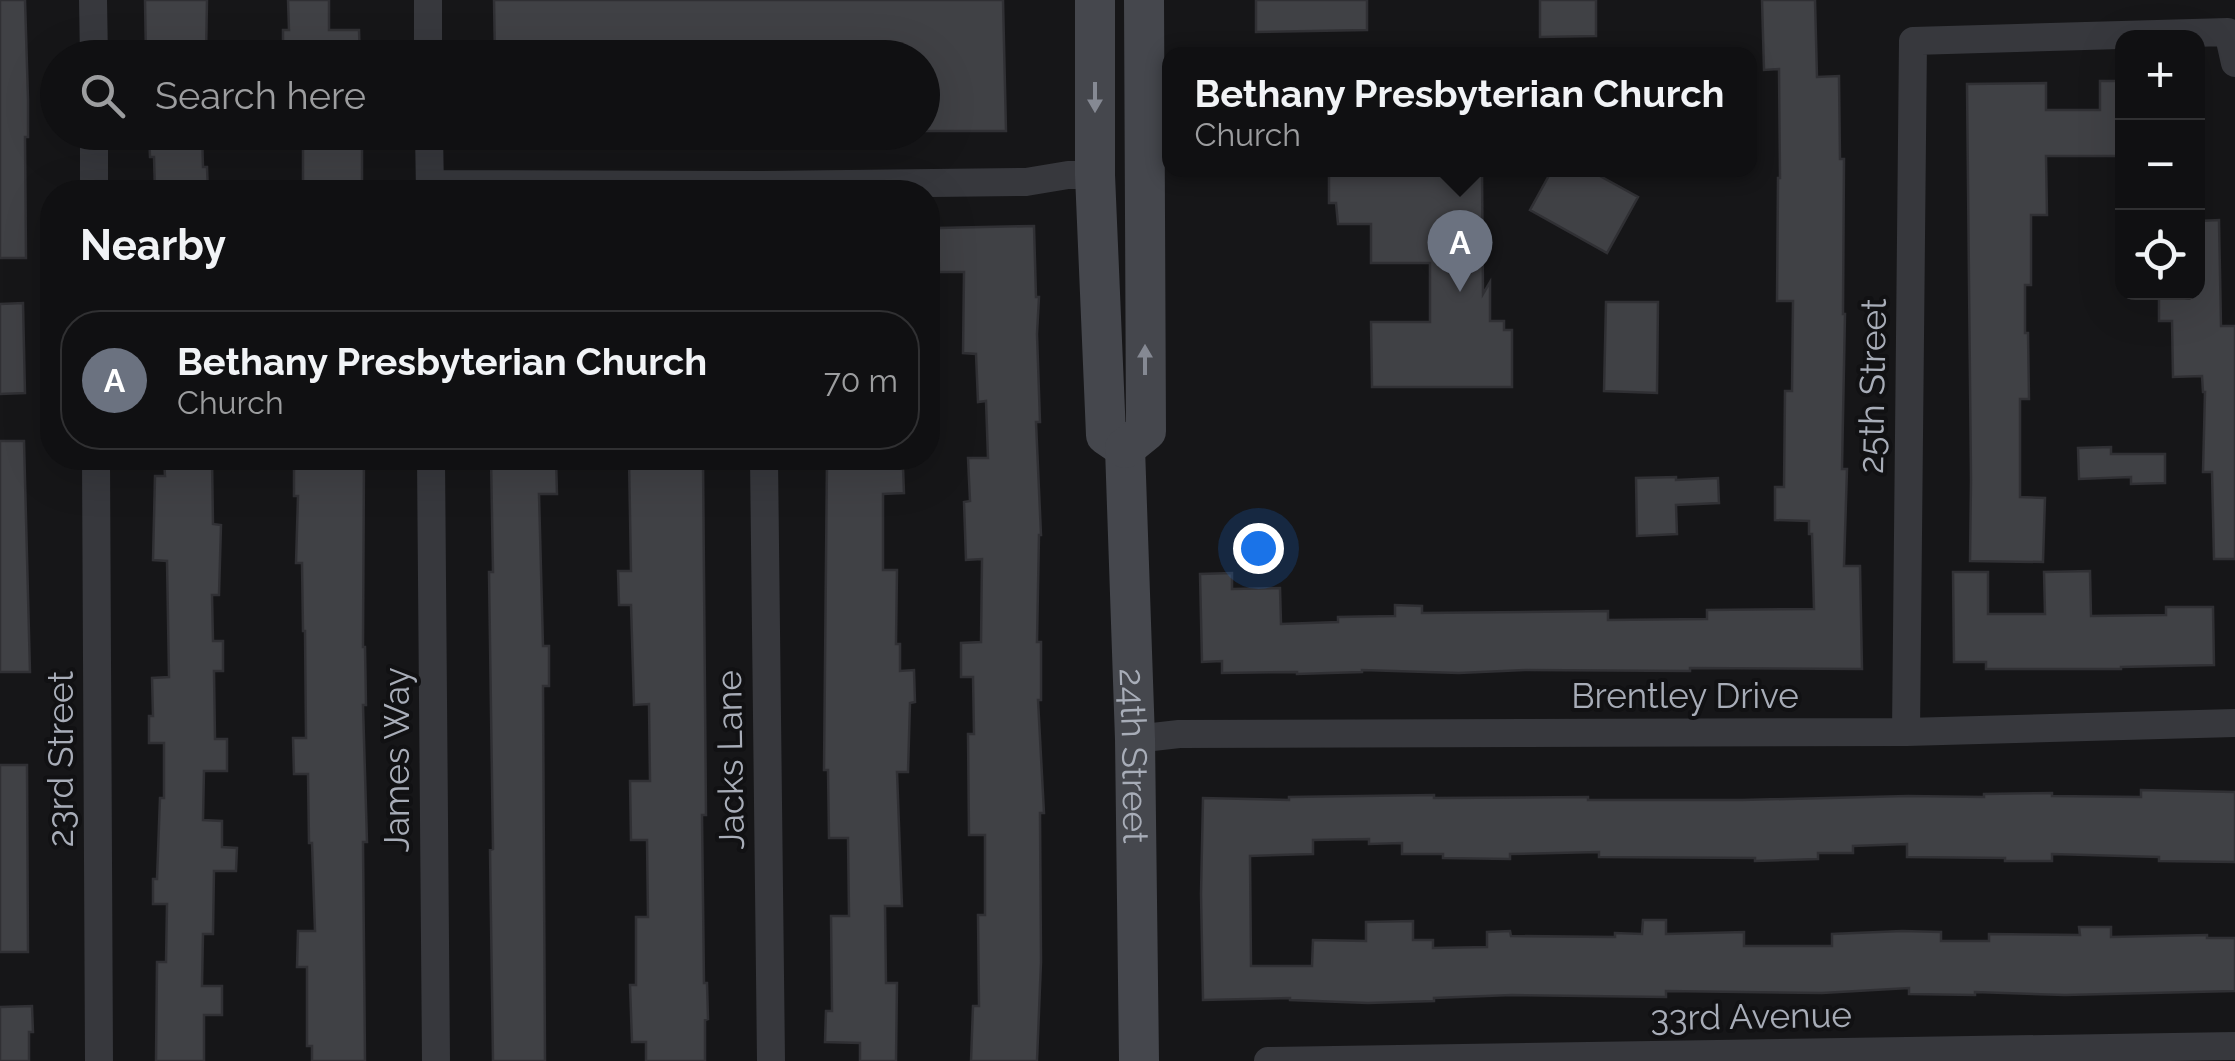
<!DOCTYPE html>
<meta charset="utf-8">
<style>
body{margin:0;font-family:Raleway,sans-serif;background:#19191b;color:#f1f3f6}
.controls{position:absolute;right:30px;top:30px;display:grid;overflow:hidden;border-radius:20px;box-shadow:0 10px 40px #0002}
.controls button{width:90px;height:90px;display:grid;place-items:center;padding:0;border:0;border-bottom:2px solid #303032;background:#101012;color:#f1f3f6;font:50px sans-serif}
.you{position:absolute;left:1258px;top:548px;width:35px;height:35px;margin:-25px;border:8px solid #fff;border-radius:50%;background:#1a73e8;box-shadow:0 0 0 15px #1a73e833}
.badge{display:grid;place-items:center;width:65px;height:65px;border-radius:50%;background:#8c9099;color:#fff;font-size:32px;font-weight:700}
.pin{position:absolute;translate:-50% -82px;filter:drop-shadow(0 2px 5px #0008)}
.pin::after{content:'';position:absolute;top:52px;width:35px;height:30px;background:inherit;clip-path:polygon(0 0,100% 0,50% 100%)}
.popup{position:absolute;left:1162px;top:47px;width:595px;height:130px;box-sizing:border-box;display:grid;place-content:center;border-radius:20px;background:#101012;filter:drop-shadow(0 2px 8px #0005);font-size:32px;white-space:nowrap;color:#9c9d9f}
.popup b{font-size:38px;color:#f1f3f6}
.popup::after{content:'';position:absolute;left:50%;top:100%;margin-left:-20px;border:20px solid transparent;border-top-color:#101012}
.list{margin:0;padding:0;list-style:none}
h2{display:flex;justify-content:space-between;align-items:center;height:130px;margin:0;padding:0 40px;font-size:42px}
h2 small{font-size:32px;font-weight:400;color:#9c9d9f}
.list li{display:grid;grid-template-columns:65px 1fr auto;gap:30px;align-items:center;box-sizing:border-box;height:140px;margin:0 20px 20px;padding:0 20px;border:2px solid #303032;border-radius:40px}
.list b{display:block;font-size:38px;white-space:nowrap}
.list p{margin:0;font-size:32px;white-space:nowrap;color:#9c9d9f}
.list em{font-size:32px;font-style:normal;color:#9c9d9f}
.icon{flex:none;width:55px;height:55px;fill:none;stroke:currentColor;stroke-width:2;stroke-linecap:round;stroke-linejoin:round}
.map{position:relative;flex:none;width:2235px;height:1061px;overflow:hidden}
.search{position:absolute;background:#101012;box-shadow:0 10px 40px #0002;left:40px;top:40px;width:900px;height:110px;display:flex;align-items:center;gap:25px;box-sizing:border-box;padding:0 35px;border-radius:55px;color:#9c9d9f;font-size:38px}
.panel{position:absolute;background:#101012;box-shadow:0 10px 40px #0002;left:40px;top:180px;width:900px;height:290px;border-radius:40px}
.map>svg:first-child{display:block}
.building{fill:#404145;stroke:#303034;stroke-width:2.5}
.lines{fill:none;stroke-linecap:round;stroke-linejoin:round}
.street{stroke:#37383d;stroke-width:28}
.secondary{stroke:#45474d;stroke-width:40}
.oneway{fill:#858993}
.labels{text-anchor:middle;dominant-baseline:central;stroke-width:8;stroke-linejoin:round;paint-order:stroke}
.street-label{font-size:35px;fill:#a8adb8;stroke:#111113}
</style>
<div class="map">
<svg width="2235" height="1061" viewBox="0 0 2235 1061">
<rect width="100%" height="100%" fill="#161618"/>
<path class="building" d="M 0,0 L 25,0 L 28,99 L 28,137 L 25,137 L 26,258 L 0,258 Z
M 145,0 L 207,0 L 206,58 L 146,58 Z
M 288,0 L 329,0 L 329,30 L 359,30 L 360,58 L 283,58 L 283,30 L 289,30 Z
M 494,0 L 1003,0 L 1006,131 L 922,131 L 922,58 L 495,58 Z
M 1256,0 L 1367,0 L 1367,30 L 1256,32 Z
M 1540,0 L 1596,0 L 1596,36 L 1540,37 Z
M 1762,0 L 1815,0 L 1817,77 L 1839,76 L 1840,159 L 1844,159 L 1843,314 L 1845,314 L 1842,469 L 1847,469 L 1844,566 L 1860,566 L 1862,669 L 1690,668 L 1690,671 L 1525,670 L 1459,673 L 1362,670 L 1362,672 L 1297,674 L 1297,672 L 1222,673 L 1222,661 L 1202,662 L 1200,574 L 1232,573 L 1232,589 L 1280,588 L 1281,624 L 1338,622 L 1338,617 L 1395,616 L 1395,605 L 1422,606 L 1422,613 L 1608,611 L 1608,620 L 1707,619 L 1707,610 L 1814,609 L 1812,534 L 1809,534 L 1809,521 L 1775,520 L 1775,487 L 1784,487 L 1785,391 L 1792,391 L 1793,301 L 1777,301 L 1778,178 L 1780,178 L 1779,69 L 1764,70 Z
M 2100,81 L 2122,81 L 2122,156 L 2046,156 L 2047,215 L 2031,215 L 2031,285 L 2025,285 L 2025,333 L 2028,333 L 2029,399 L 2020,399 L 2020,497 L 2045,498 L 2043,562 L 1970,561 L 1971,480 L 1967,84 L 2046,83 L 2046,110 L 2100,110 Z
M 149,132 L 202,132 L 203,167 L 207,167 L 208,192 L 155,192 L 154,157 L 150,157 Z
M 303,132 L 362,132 L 362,192 L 303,192 Z
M 1329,170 L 1482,170 L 1483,294 L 1490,282 L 1490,321 L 1504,321 L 1504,330 L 1512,330 L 1512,387 L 1372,387 L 1371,322 L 1430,322 L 1430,263 L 1371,263 L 1371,224 L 1338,224 L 1336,203 L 1329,203 Z
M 1552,170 L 1589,170 L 1638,197 L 1607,253 L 1530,210 Z
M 2219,220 L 2221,326 L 2235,326 L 2235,559 L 2214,559 L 2212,472 L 2203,472 L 2205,392 L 2203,392 L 2202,376 L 2173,377 L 2172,321 L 2159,321 L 2159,292 L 2198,292 L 2198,221 Z
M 1034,226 L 1036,297 L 1039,297 L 1037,334 L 1040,422 L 1036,422 L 1041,535 L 1039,535 L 1037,642 L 1041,642 L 1041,700 L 1038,700 L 1044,813 L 1040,813 L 1041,962 L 1037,1061 L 971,1061 L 973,1006 L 979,1006 L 978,915 L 985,915 L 985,835 L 969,835 L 968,734 L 974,734 L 973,677 L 961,677 L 961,643 L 981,642 L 982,559 L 966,560 L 964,502 L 970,501 L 968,458 L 988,458 L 986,401 L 978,402 L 976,354 L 963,353 L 964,272 L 939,272 L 938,228 Z
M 1606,302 L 1658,302 L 1657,393 L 1604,391 Z
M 23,303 L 25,393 L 0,394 L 0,304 Z
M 0,441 L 24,441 L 30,672 L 0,672 Z
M 2111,447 L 2111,454 L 2165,454 L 2165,483 L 2131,484 L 2131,477 L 2079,479 L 2078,448 Z
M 164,458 L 212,458 L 213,524 L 221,525 L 219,595 L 212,595 L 213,641 L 223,641 L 223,671 L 214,671 L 215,739 L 227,739 L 227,771 L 204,771 L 203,820 L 222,821 L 222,847 L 237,848 L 236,871 L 214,871 L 213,934 L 203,934 L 202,986 L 222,986 L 222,1015 L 204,1015 L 204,1061 L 156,1061 L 157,962 L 166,962 L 167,904 L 153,904 L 153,879 L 157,879 L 160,798 L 164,798 L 164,743 L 149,743 L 149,716 L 153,716 L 152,678 L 169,677 L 167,561 L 153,560 L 155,476 L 165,476 Z
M 294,458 L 364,458 L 363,647 L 365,647 L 366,705 L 363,705 L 367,842 L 363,842 L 365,1061 L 312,1061 L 312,1046 L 307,1046 L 307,967 L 297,967 L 298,931 L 315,931 L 312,843 L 309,843 L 308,774 L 294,774 L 293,738 L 306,738 L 305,631 L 303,631 L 302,563 L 296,563 L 298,496 L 294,496 Z
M 491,458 L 556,458 L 557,494 L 539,494 L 543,646 L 549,646 L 549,686 L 543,686 L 545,1061 L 493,1061 L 490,850 L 493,849 L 489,572 L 493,572 Z
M 629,458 L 703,458 L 706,815 L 702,815 L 704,983 L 707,983 L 708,1019 L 705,1020 L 705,1061 L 646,1061 L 646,1042 L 632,1042 L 630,985 L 636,985 L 636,917 L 648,917 L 647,840 L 631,840 L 630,781 L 650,781 L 649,704 L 634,705 L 631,605 L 619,605 L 618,571 L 631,571 Z
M 827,458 L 878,458 L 878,468 L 903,467 L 904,493 L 883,494 L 883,570 L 897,570 L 896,644 L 900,644 L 900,671 L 914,670 L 915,702 L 910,703 L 908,772 L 897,772 L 902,906 L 885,906 L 886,983 L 897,983 L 896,1061 L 860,1061 L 860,1043 L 825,1042 L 826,1011 L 832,1011 L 831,916 L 849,916 L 848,838 L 829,838 L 828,770 L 824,770 Z
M 1676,477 L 1676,480 L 1718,478 L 1719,503 L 1676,505 L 1677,534 L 1637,536 L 1636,478 Z
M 2090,571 L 2091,616 L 2166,615 L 2166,607 L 2213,607 L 2214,665 L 2121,667 L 2121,669 L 1986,669 L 1986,662 L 1954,662 L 1953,572 L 1988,572 L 1988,614 L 2045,614 L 2044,572 Z
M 0,765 L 27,765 L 28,952 L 0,952 Z
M 2141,790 L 2235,792 L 2235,862 L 2159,861 L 2159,857 L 2052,854 L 2052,861 L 2005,861 L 2005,858 L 1907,857 L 1907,844 L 1853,846 L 1853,853 L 1818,853 L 1818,859 L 1755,861 L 1755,858 L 1599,857 L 1599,852 L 1510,854 L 1510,859 L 1443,858 L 1443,854 L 1402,854 L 1402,843 L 1369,844 L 1369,839 L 1313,840 L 1313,854 L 1250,856 L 1251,966 L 1312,966 L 1313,940 L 1366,941 L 1366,922 L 1413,921 L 1413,940 L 1433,940 L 1433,948 L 1487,947 L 1487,932 L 1510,931 L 1511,936 L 1615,937 L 1615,933 L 1642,934 L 1643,920 L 1666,920 L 1666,934 L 1744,932 L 1744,946 L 1832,946 L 1832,934 L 1902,931 L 1941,932 L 1941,941 L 1989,941 L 1989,934 L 2080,935 L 2079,927 L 2111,927 L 2111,937 L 2207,935 L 2207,938 L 2235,938 L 2235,991 L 2065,995 L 1975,992 L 1975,995 L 1909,994 L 1909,988 L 1822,993 L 1666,991 L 1666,997 L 1512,995 L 1434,998 L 1434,1001 L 1368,1003 L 1290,1000 L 1290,998 L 1203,1000 L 1201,894 L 1203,798 L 1289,800 L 1289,797 L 1434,795 L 1434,798 L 1588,797 L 1588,800 L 1742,800 L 1908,796 L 1984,797 L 1984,794 L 2052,793 L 2052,796 L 2141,797 Z
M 32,1006 L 33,1032 L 29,1032 L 29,1061 L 0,1061 L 0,1007 Z"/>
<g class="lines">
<path class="street" d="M 93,0 L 94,58
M 428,0 L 428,58
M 94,132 L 94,192
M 429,132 L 430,192
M 430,184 L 762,185 L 1026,182 L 1068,175 L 1095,175
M 96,458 L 99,1061
M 431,458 L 436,1061
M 764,458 L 771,1061
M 1906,732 L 1913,41 L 2228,32 L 2235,63
M 1135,739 L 1179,734 L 1906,732 L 2235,723
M 1268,1061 L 2235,1046"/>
<g class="secondary">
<path d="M 1095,0 L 1095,175 L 1106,435 L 1125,448"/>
<path id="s1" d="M 1125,448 L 1135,739 L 1139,1061"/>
<path d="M 1125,448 L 1146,431 L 1144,0"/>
</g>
</g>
<defs><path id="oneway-solid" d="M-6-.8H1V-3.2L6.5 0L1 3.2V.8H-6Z" transform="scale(2.5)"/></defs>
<g class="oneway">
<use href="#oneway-solid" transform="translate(1095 97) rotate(90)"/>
<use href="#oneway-solid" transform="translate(1145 360) rotate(-90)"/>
</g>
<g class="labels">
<g class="street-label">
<text transform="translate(1872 386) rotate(-89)">25th Street</text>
<text x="1685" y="695">Brentley Drive</text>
<text stroke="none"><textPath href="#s1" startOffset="308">24th Street</textPath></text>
<text transform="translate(60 759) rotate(-90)">23rd Street</text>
<text transform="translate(396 760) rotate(-90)">James Way</text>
<text transform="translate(730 760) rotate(-91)">Jacks Lane</text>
<text transform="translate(1751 1016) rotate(-1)">33rd Avenue</text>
</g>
</g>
</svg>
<div class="controls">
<button>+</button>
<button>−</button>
<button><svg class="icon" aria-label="locate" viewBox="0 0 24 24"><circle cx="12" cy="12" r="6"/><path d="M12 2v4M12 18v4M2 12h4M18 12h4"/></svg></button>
</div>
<div class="you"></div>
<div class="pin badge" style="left:1460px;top:292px;background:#6b7280">A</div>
<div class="popup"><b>Bethany Presbyterian Church</b>Church</div>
<div class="search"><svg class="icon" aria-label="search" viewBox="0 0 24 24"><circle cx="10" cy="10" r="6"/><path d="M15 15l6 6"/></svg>Search here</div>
<section class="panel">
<h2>Nearby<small></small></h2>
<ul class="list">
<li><span class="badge" style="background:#6b7280">A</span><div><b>Bethany Presbyterian Church</b><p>Church</p></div><em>70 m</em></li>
</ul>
</section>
</div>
